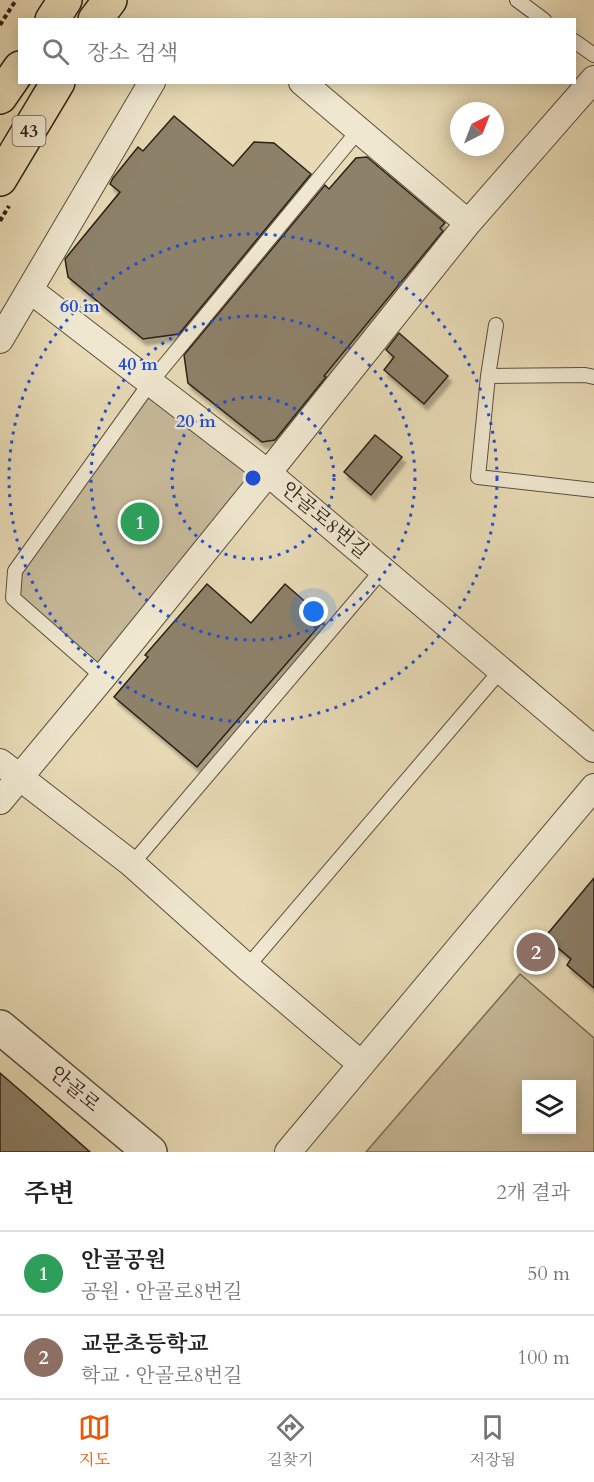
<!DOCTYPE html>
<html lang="ko">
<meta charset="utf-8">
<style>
body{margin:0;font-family:Cardo,"Noto Serif KR",serif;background:#f6f6f6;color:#222}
.controls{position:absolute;right:18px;bottom:18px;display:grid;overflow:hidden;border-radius:0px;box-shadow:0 3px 15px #0003}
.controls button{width:54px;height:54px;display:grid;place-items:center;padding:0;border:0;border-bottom:2px solid #e0e0e0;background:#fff;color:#222;font:30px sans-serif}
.compass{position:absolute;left:450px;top:102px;width:54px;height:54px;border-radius:50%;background:#fff;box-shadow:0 3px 15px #0003;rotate:42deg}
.you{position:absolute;left:314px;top:612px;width:21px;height:21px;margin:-15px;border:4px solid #fff;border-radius:50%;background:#1a73e8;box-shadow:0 0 0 9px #1a73e833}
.badge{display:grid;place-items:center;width:39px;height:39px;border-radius:50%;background:#ea580c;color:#fff;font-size:20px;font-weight:700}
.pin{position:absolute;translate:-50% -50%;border:3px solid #fff;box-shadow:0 2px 6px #0006}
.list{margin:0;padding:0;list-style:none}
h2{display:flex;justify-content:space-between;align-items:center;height:78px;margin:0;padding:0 24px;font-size:26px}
h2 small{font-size:20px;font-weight:400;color:#767676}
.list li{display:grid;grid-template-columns:39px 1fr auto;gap:18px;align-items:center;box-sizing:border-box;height:84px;padding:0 24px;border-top:2px solid #e0e0e0}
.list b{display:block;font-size:22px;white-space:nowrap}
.list p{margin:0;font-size:20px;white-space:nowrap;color:#767676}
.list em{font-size:20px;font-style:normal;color:#767676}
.icon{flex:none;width:33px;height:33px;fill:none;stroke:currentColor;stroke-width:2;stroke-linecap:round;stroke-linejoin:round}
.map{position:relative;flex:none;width:594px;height:1152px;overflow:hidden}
.search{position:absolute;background:#fff;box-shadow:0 3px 15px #0003;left:18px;right:18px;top:18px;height:66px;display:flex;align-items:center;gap:15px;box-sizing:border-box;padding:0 21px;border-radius:0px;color:#767676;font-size:22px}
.sheet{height:246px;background:#fff}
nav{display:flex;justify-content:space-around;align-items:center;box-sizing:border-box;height:84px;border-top:2px solid #e0e0e0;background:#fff;font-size:16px;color:#767676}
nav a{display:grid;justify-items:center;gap:3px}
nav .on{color:#ea580c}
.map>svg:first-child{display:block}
.green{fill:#c7ba9a;stroke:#796d58;stroke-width:1.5;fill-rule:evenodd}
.building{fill:#8d8169;stroke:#2b2017;stroke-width:1.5;filter:url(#shadow)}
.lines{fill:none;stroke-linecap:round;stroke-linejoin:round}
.service-casing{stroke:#5a4e3e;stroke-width:16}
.minor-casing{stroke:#5a4e3e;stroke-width:28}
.tertiary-casing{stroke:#5a4e3e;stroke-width:36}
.primary-casing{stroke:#2b2017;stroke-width:36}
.path{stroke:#2b2017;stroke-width:4;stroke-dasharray:4.5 3;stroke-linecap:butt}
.service{stroke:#efe7cf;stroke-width:14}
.minor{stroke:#efe7cf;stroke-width:26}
.tertiary{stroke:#efe7cf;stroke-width:33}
.primary{stroke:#e7dab5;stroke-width:33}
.ring{fill:none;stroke:#1d4ed8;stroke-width:3;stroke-dasharray:3 6}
.labels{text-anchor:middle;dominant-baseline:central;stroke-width:4.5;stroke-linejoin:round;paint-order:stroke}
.shield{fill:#efe7cf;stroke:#665c4e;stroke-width:1.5}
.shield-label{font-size:18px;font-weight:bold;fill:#2b2017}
.street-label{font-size:20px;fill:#2b2017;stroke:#efe7cf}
.centre{fill:#1d4ed8;stroke:#efe7cf;stroke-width:3}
.ring-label{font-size:18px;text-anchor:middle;font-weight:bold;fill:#1d4ed8;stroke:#efe7cf;stroke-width:4.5;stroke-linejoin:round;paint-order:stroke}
</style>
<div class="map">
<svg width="594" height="1152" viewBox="0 0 594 1152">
<defs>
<filter id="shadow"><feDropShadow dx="3.5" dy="6" stdDeviation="1.5" flood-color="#0004"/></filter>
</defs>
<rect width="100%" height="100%" fill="#e7dab5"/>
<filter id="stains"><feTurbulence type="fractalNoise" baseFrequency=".00333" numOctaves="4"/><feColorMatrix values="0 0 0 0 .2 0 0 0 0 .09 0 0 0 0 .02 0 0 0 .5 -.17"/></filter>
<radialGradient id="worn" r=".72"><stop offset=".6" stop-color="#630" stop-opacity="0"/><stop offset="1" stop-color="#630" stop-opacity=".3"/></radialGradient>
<path class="green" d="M 150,383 L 268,473 L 103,677 L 13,598 L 15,571 Z
M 520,974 L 594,1038 L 594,1152 L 366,1152 ZM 526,1084 L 572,1084 L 572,1130 L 526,1130 Z"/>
<path class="building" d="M 174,116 L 233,166 L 254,142 L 274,143 L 311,174 L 179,334 L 143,339 L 68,277 L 65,259 L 120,192 L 110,184 L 113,178 L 138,147 L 143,151 Z
M 367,157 L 445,223 L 440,228 L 443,231 L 324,376 L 326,377 L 275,440 L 262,442 L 188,383 L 184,355 L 325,185 L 329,189 L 356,158 Z
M 399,333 L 448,376 L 424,404 L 384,370 L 394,357 L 386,350 Z
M 375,435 L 402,457 L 371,495 L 344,472 Z
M 207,584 L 251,623 L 285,584 L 325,619 L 197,767 L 114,697 L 148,657 L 145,655 Z
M 594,878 L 594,988 L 567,965 L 571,959 L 545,937 Z
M 0,1073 L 38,1106 L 90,1152 L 0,1152 Z"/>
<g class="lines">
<defs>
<path id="service" d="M 517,0 L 544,20
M 574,41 L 594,55
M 488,376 L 496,325
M 594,377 L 585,375 L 488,376 L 478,477 L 594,490
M 103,677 L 13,598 L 15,571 L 150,383 L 358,131
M 132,864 L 383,569
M 247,967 L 501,670"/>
<path id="minor" d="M 468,223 L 594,79
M 30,290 L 268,473 L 468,223 L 302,82
M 0,340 L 152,82
M 0,762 L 132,864 L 247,967 L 361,1064
M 0,801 L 103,677 L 268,473 L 594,749
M 288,1152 L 594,787"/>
<path id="tertiary" d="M 0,1027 L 150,1152"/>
<path id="primary" d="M 52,20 L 65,0
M 95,20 L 110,0
M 0,97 L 20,68
M 0,179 L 58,82"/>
</defs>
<use href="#service" class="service-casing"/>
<use href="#minor" class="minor-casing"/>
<use href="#tertiary" class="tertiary-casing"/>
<use href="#primary" class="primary-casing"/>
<path class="path" d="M 0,25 L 16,0
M 0,221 L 9,206"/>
<use href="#service" class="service"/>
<use href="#minor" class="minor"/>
<use href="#tertiary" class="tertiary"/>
<use href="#primary" class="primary"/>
</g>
<g class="ring">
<circle cx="253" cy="478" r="81"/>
<circle cx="253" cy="478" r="162"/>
<circle cx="253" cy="478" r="244"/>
</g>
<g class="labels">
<rect class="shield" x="12.5" y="116" width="33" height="30" rx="4.5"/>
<g class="shield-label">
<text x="29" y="131">43</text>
</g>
<g class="street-label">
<text transform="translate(325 520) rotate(40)">안골로8번길</text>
<text transform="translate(75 1089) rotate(40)">안골로</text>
</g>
</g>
<circle cx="253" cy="478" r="9" class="centre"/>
<g class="ring-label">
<text x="80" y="312">60 m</text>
<text x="138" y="370">40 m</text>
<text x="196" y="427">20 m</text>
</g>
<rect width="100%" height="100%" filter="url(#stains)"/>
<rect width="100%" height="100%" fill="url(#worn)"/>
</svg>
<div class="controls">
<button><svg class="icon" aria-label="layers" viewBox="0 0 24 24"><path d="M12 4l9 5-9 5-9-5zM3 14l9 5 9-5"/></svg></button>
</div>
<svg class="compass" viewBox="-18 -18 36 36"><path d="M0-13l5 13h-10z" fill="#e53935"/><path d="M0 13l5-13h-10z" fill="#767676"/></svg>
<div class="you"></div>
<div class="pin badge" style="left:140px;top:522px;background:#2e9e5b">1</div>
<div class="pin badge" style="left:536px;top:952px;background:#8d6e63">2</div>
<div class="search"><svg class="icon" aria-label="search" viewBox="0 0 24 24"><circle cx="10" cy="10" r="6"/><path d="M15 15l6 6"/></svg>장소 검색</div>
</div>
<section class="sheet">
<h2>주변<small>2개 결과</small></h2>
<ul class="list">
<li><span class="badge" style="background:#2e9e5b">1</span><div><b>안골공원</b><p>공원 · 안골로8번길</p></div><em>50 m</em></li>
<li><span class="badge" style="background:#8d6e63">2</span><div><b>교문초등학교</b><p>학교 · 안골로8번길</p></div><em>100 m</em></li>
</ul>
</section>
<nav>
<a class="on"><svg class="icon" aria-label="map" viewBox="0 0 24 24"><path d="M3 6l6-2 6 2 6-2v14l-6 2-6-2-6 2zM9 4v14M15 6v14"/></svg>지도</a>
<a><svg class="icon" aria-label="directions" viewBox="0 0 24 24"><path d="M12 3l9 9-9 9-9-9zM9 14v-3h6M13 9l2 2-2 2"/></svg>길찾기</a>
<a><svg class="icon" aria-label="saved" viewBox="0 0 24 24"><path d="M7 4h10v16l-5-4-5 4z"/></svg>저장됨</a>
</nav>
